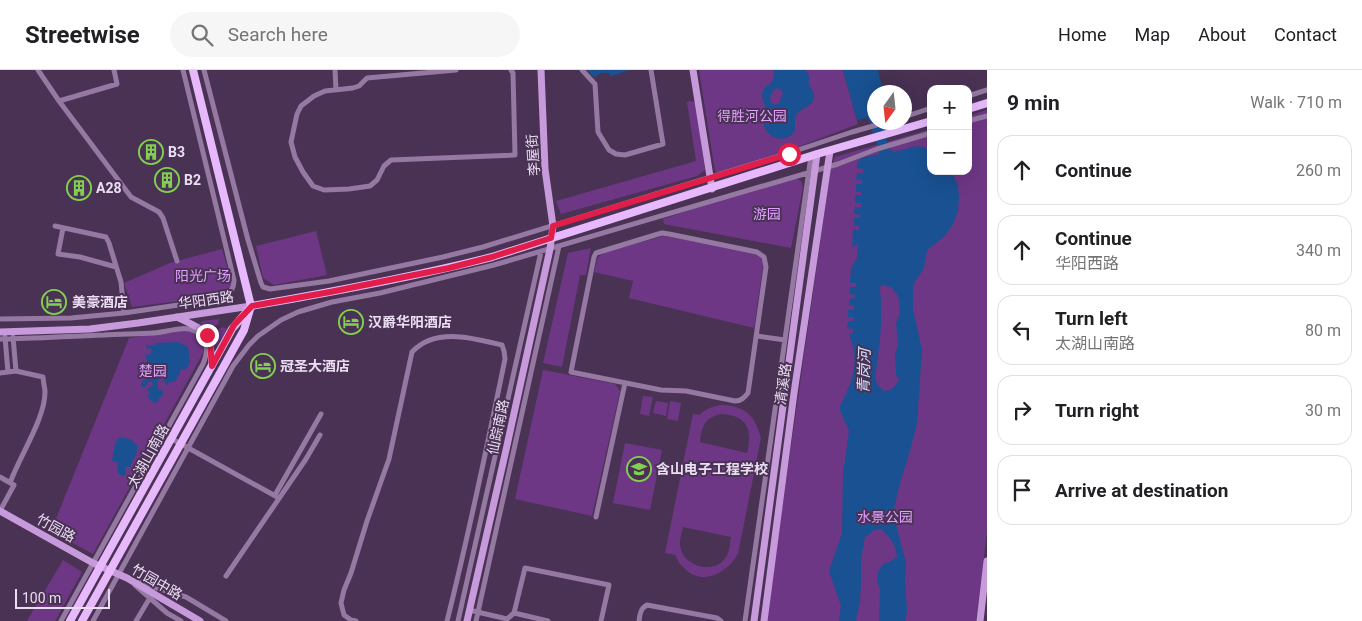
<!DOCTYPE html>
<meta charset="utf-8">
<style>
body{margin:0;font-family:Roboto,"Noto Sans SC",sans-serif;background:#f6f6f6;color:#202124}
.controls{position:absolute;right:15px;top:15px;display:grid;overflow:hidden;border-radius:10px;box-shadow:0 5px 20px #0002}
.controls button{width:45px;height:45px;display:grid;place-items:center;padding:0;border:0;border-bottom:1px solid #e0e0e0;background:#fff;color:#202124;font:25px sans-serif}
.compass{position:absolute;left:867px;top:15px;width:45px;height:45px;border-radius:50%;background:#fff;box-shadow:0 5px 20px #0002;rotate:195deg}
.scale{position:absolute;left:15px;bottom:12px;width:95px;box-sizing:border-box;padding-left:5px;border:2px solid #ebddf2;border-top:0;font-size:14px;line-height:18px;white-space:nowrap;color:#ebddf2;-webkit-text-stroke:4px #493254;paint-order:stroke}
.stop{position:absolute;width:15px;height:15px;margin:-11px;border:4px solid #e11d48;border-radius:50%;background:#fff}
.stop.end{background:#e11d48;border-color:#fff;box-shadow:0 1px 5px #0008}
.list{margin:0;padding:0;list-style:none}
h2{display:flex;justify-content:space-between;align-items:center;height:65px;margin:0;padding:0 20px;font-size:21px}
h2 small{font-size:16px;font-weight:400;color:#757577}
.list li{display:grid;grid-template-columns:32px 1fr auto;gap:15px;align-items:center;box-sizing:border-box;height:70px;margin:0 10px 10px;padding:0 10px;border:1px solid #e0e0e0;border-radius:15px}
.list b{display:block;font-size:19px;white-space:nowrap}
.list p{margin:0;font-size:16px;white-space:nowrap;color:#757577}
.list em{font-size:16px;font-style:normal;color:#757577}
.icon{flex:none;width:28px;height:28px;fill:none;stroke:currentColor;stroke-width:2;stroke-linecap:round;stroke-linejoin:round}
.map{position:relative;flex:none;width:987px;height:551px;overflow:hidden}
header{display:flex;align-items:center;gap:30px;box-sizing:border-box;height:70px;padding:0 25px;background:#fff;border-bottom:1px solid #e0e0e0}
header strong{font-size:24px}
nav{display:flex;gap:28px;margin-inline-start:auto;font-size:18px}
.search{width:350px;height:45px;background:#f6f6f6;display:flex;align-items:center;gap:12px;box-sizing:border-box;padding:0 18px;border-radius:28px;color:#757577;font-size:19px}
main{display:flex}
aside{flex:1;background:#fff}
.map>svg:first-child{display:block}
.green{fill:#6e3785;fill-rule:evenodd}
.water{fill:#195192;fill-rule:evenodd}
.lines{fill:none;stroke-linecap:round;stroke-linejoin:round}
.street{stroke:#9579a2;stroke-width:5}
.secondary{stroke:#c79adb;stroke-width:7}
.primary{stroke:#e7b9fc;stroke-width:8}
.route{stroke:#e11d48;stroke-width:6}
.labels{text-anchor:middle;dominant-baseline:central;stroke-width:4;stroke-linejoin:round;paint-order:stroke}
.park-label{font-size:14px;fill:#e1a0ff;stroke:#493254}
.poi-label{font-size:14px;font-weight:bold;fill:#ebddf2;stroke:#493254;text-anchor:start}
.street-label{font-size:14px;fill:#ebddf2;stroke:#493254}
.water-label{font-size:15px;font-style:italic;fill:#d2e3fa;stroke:#493254}
</style>
<header>
<strong>Streetwise</strong>
<div class="search"><svg class="icon" aria-label="search" viewBox="0 0 24 24"><circle cx="10" cy="10" r="6"/><path d="M15 15l6 6"/></svg>Search here</div>
<nav><a>Home</a><a>Map</a><a>About</a><a>Contact</a></nav>
</header>
<main>
<div class="map">
<svg width="987" height="551" viewBox="0 0 987 551">
<rect width="100%" height="100%" fill="#493254"/>
<path class="green" d="M 699,0 L 843,0 L 858,54 L 722,106 L 715,101 Z
M 690,31 L 694,32 L 696,36 L 705,100 L 697,106 L 561,144 L 556,131 L 696,91 L 687,32 Z
M 987,40 L 987,462 L 976,551 L 766,551 L 831,97 L 835,87 L 931,59 L 931,101 L 968,101 L 968,46 Z
M 788,107 L 796,108 L 801,111 L 803,117 L 791,178 L 664,154 L 663,149 Z
M 316,161 L 327,205 L 274,215 L 263,208 L 256,176 Z
M 664,166 L 756,183 C 761,186 763,190 763,196 L 754,258 L 629,228 L 633,211 L 594,202 L 598,187 L 605,182 Z
M 591,178 L 586,205 L 580,205 L 562,297 L 543,293 L 568,183 Z
M 222,179 L 232,213 C 231,221 226,223 219,226 L 132,237 L 124,213 L 170,193 Z
M 219,249 L 218,254 L 208,261 L 200,254 L 202,251 Z
M 222,257 L 227,259 L 217,276 L 215,277 L 211,265 Z
M 185,260 C 197,262 207,269 203,283 L 93,484 L 51,461 L 129,268 Z
M 543,300 L 615,314 L 620,321 L 592,446 L 515,429 Z
M 643,326 L 653,327 L 649,346 L 640,344 Z
M 656,331 L 668,333 L 666,346 L 653,343 Z
M 670,331 L 681,333 L 678,351 L 667,349 Z
M 722,335 C 746,336 755,346 761,368 L 738,484 C 727,503 702,517 684,498 C 680,495 677,489 675,485 L 665,483 L 693,344 L 699,345 C 706,339 712,336 722,335 ZM 721,344 C 747,345 753,359 747,383 L 700,372 C 702,356 704,348 721,344 ZM 683,457 L 731,467 C 730,472 730,478 728,483 C 719,507 680,498 680,473 C 680,468 682,462 683,457 Z
M 625,373 L 662,380 L 650,440 L 613,433 Z
M 63,490 L 82,502 L 55,551 L 27,551 Z"/>
<path class="water" d="M 587,0 L 630,0 L 611,6 L 610,6 L 610,4 C 605,2 599,2 596,7 L 594,7 Z
M 774,0 L 805,0 L 809,5 C 809,9 808,14 810,17 C 812,21 815,22 814,28 C 812,37 803,37 798,43 C 793,48 796,53 795,59 C 792,69 780,71 772,66 C 769,64 766,60 764,57 C 764,51 765,43 765,36 C 764,33 762,28 762,24 C 763,13 775,18 774,0 ZM 777,18 L 781,20 L 783,23 L 779,33 L 774,35 C 767,30 771,22 777,18 Z
M 843,0 L 878,0 L 883,22 L 874,22 L 874,52 L 883,53 L 889,78 L 894,82 L 916,76 L 931,79 L 931,101 L 951,101 L 958,115 L 959,127 L 958,142 L 952,156 L 944,167 L 927,180 L 924,198 L 913,215 L 913,239 L 922,280 L 917,353 L 910,381 L 900,413 L 893,443 L 906,493 L 905,510 L 907,542 L 905,551 L 879,551 L 880,519 L 877,511 L 878,502 L 883,494 L 889,492 L 897,487 C 896,475 890,467 881,459 L 875,460 L 865,467 L 861,490 L 861,514 L 860,530 L 856,551 L 839,551 L 841,536 L 829,501 L 842,463 L 843,404 L 849,361 L 839,338 C 848,321 857,302 854,282 C 853,276 851,269 849,263 L 853,263 L 853,259 L 847,258 L 848,251 L 854,251 L 854,247 L 848,247 L 848,240 L 854,240 L 854,236 L 849,235 L 849,229 L 855,228 L 855,225 L 849,224 L 850,217 L 856,217 L 856,213 L 850,213 L 851,198 L 857,188 L 858,173 L 852,178 L 853,159 L 859,160 L 859,156 L 854,155 L 854,148 L 860,148 L 860,145 L 854,144 L 855,137 L 861,137 L 861,133 L 855,133 L 855,125 L 861,125 L 861,122 L 856,121 L 856,114 L 862,114 L 862,110 L 856,110 L 857,103 L 863,103 L 863,99 L 857,98 L 857,92 L 862,88 L 879,84 L 879,81 L 869,51 L 867,48 L 857,50 ZM 884,215 L 892,218 L 898,226 L 900,237 L 899,246 L 896,253 L 898,277 L 895,283 L 896,305 L 899,309 C 895,317 893,320 884,321 L 879,316 L 875,309 C 878,285 882,262 881,237 C 881,230 881,223 879,217 Z
M 178,272 L 188,277 L 190,292 L 186,299 L 184,300 L 183,299 L 180,300 L 180,304 L 177,307 L 177,309 L 174,312 L 169,312 L 168,315 L 165,314 L 164,308 L 161,308 L 158,311 L 158,319 L 162,320 L 163,322 L 162,327 L 159,327 L 158,332 L 153,333 L 147,326 L 150,324 L 147,319 L 153,315 L 152,312 L 148,312 L 145,317 L 141,317 L 142,311 L 145,310 L 145,304 L 142,304 L 139,299 L 142,301 L 145,299 L 145,295 L 147,290 L 145,284 L 150,285 L 152,279 L 150,278 L 148,279 L 146,277 L 147,275 L 154,275 L 156,273 Z
M 119,367 L 130,369 L 137,375 L 137,382 L 130,397 L 125,397 L 126,405 L 122,406 L 118,403 L 117,392 L 112,391 L 115,374 Z"/>
<g class="lines">
<path class="street" d="M 38,0 L 59,31 L 131,127 L 159,142 L 163,148 L 177,191
M 204,0 L 248,170 L 261,213 L 263,217 L 270,219 L 329,211 L 443,187 L 483,177 L 789,83 L 852,62 L 887,52
M 335,0 L 336,20
M 456,0 L 367,8 L 359,16 L 353,18 L 325,21 L 314,26 L 301,36 L 297,44 L 291,72 L 295,87 L 303,102 L 313,116 L 324,120 L 349,119 L 370,116 L 377,110 L 384,96 L 391,90 L 515,85 L 513,3 L 511,0
M 582,0 L 595,14 L 598,62 L 609,80 L 616,84 L 625,85 L 663,74 L 651,0
M 968,26 L 987,20
M 59,31 L 117,14 L 114,0
M 904,47 L 931,38
M 968,51 L 987,46
M 55,156 L 106,167 L 109,173 L 121,212 L 124,243
M 63,158 L 58,184 L 80,187 L 116,197
M 662,163 L 669,164 L 757,182 L 764,187 L 766,197 L 748,323 C 744,328 741,331 735,331 L 686,321 L 661,320 L 571,302 L 594,187 L 596,183 L 655,165 Z
M 0,249 L 71,248 L 124,243 L 219,229 C 228,226 234,220 234,210 L 183,0
M 757,266 L 785,270
M 5,267 L 8,302
M 13,267 L 16,301
M 0,269 C 35,269 69,266 104,265 C 120,264 137,264 154,263 C 167,262 184,255 195,261 C 209,268 208,282 203,294 L 61,551
M 0,303 L 16,301 L 43,307 C 43,312 45,317 45,322 C 45,349 19,387 10,413
M 172,369 L 279,428
M 0,407 L 14,415 L 0,441
M 275,425 L 321,344
M 596,447 L 625,313
M 226,506 L 306,389 L 320,365
M 138,512 L 186,527 L 226,551
M 135,515 L 167,543 L 181,551
M 469,540 L 507,549 L 514,543 L 548,551
M 514,543 L 525,498 L 609,515 L 601,551
M 93,551 L 233,296 L 249,275 L 258,266 L 281,250 L 298,242 L 332,232 L 380,223 L 494,195 L 838,94 L 877,79 L 931,63
M 136,551 L 151,526
M 356,551 L 351,550 L 344,545 L 341,533 L 344,520 L 351,503 L 367,451 L 389,389 L 412,282 C 435,257 473,268 502,275 L 504,281 L 505,289 C 487,377 469,464 447,551
M 458,551 L 541,182
M 476,551 L 559,176
M 639,551 C 640,544 640,539 647,535 L 717,548 L 721,551
M 745,551 L 811,86"/>
<path class="secondary" d="M 693,0 L 712,119
M 177,247 C 208,262 210,261 212,296
M 0,262 L 90,259 L 138,253 L 251,236
M 0,441 L 93,493 L 127,508 L 200,551
M 467,551 L 506,380 L 550,179 L 553,156 L 545,99 L 541,0
M 754,551 L 817,84
M 764,551 L 794,323 L 830,81
M 980,551 L 987,491"/>
<path class="primary" d="M 968,39 L 987,33
M 251,236 C 332,222 413,207 492,187 L 817,84 L 931,51
M 70,551 L 232,259 L 249,239
M 82,551 L 244,260 L 251,236 L 193,0"/>
</g>
<g class="lines">
<path class="route" d="M 207,265 L 210,272 L 212,296 L 234,255 L 252,236 L 330,222 L 449,198 L 492,187 L 551,168 L 553,156 L 789,84"/>
</g>
<defs>
<symbol id="building-ring" viewBox="-11 -11 22 22"><circle r="9.5" fill="#493254" stroke="#82d04f" stroke-width="1.5"/><path d="M-4-6H4V6H1V3H-1V6H-4ZM-2.5-4.3h1.7v1.8h-1.7ZM.8-4.3h1.7v1.8H.8ZM-2.5-1h1.7V.8h-1.7ZM.8-1h1.7V.8H.8Z" fill="#82d04f"/></symbol>
<symbol id="hotel-ring" viewBox="-11 -11 22 22"><circle r="9.5" fill="#493254" stroke="#82d04f" stroke-width="1.5"/><path d="M-6-4.5h1.5V1H6V5H4.5V3h-9V5H-6ZM-4 0a1.8 1.8 0 1 1 3.6 0ZM.5 0V-2.5h3Q6-2.5 6 0Z" fill="#82d04f"/></symbol>
<symbol id="school-ring" viewBox="-11 -11 22 22"><circle r="9.5" fill="#493254" stroke="#82d04f" stroke-width="1.5"/><path d="M0-5L7-2L0 1L-7-2ZM-4 1L0 2.5L4 1V4Q0 6-4 4Z" fill="#82d04f"/></symbol>
</defs>
<g fill-rule="evenodd">
<use href="#building-ring" x="137" y="68" width="28" height="28"/>
<use href="#building-ring" x="153" y="96" width="28" height="28"/>
<use href="#building-ring" x="65" y="104" width="28" height="28"/>
<use href="#hotel-ring" x="40" y="218" width="28" height="28"/>
<use href="#hotel-ring" x="337" y="238" width="28" height="28"/>
<use href="#hotel-ring" x="249" y="282" width="28" height="28"/>
<use href="#school-ring" x="625" y="385" width="28" height="28"/>
</g>
<g class="labels">
<g class="park-label">
<text x="752" y="46">得胜河公园</text>
<text x="767" y="144">游园</text>
<text x="203" y="206">阳光广场</text>
<text x="153" y="301">楚园</text>
<text x="885" y="447">水景公园</text>
</g>
<g class="poi-label">
<text x="168" y="82">B3</text>
<text x="184" y="110">B2</text>
<text x="96" y="118">A28</text>
<text x="72" y="232">美豪酒店</text>
<text x="368" y="252">汉爵华阳酒店</text>
<text x="280" y="296">冠圣大酒店</text>
<text x="656" y="399">含山电子工程学校</text>
</g>
<g class="street-label">
<text transform="translate(533 85) rotate(-94)">李屋街</text>
<text transform="translate(206 230) rotate(-8)">华阳西路</text>
<text transform="translate(783 314) rotate(-82)">清溪路</text>
<text transform="translate(498 357) rotate(-78)">仙踪南路</text>
<text transform="translate(148 386) rotate(-61)">太湖山南路</text>
<text transform="translate(56 458) rotate(29)">竹园路</text>
<text transform="translate(157 512) rotate(30)">竹园中路</text>
</g>
<g class="water-label">
<text transform="translate(864 301) rotate(-88)">青岗河</text>
</g>
</g>
</svg>
<div class="controls">
<button>+</button>
<button>−</button>
</div>
<svg class="compass" viewBox="-18 -18 36 36"><path d="M0-13l5 13h-10z" fill="#e53935"/><path d="M0 13l5-13h-10z" fill="#757577"/></svg>
<div class="scale">100 m</div>
<div class="stop" style="left:789px;top:84px"></div>
<div class="stop end" style="left:207px;top:265px"></div>
</div>
<aside>
<h2>9 min<small>Walk · 710 m</small></h2>
<ul class="list">
<li><svg class="icon" aria-label="ahead" viewBox="0 0 24 24"><path d="M12 20V5M6 11l6-6 6 6"/></svg><div><b>Continue</b></div><em>260 m</em></li>
<li><svg class="icon" aria-label="ahead" viewBox="0 0 24 24"><path d="M12 20V5M6 11l6-6 6 6"/></svg><div><b>Continue</b><p>华阳西路</p></div><em>340 m</em></li>
<li><svg class="icon" aria-label="left" viewBox="0 0 24 24"><path d="M17 20v-9H6M10 6l-5 5 5 5"/></svg><div><b>Turn left</b><p>太湖山南路</p></div><em>80 m</em></li>
<li><svg class="icon" aria-label="right" viewBox="0 0 24 24"><path d="M7 20v-9h11M14 6l5 5-5 5"/></svg><div><b>Turn right</b></div><em>30 m</em></li>
<li><svg class="icon" aria-label="arrive" viewBox="0 0 24 24"><path d="M6 21V4h12l-3 4 3 4H6"/></svg><div><b>Arrive at destination</b></div></li>
</ul>
</aside>
</main>
